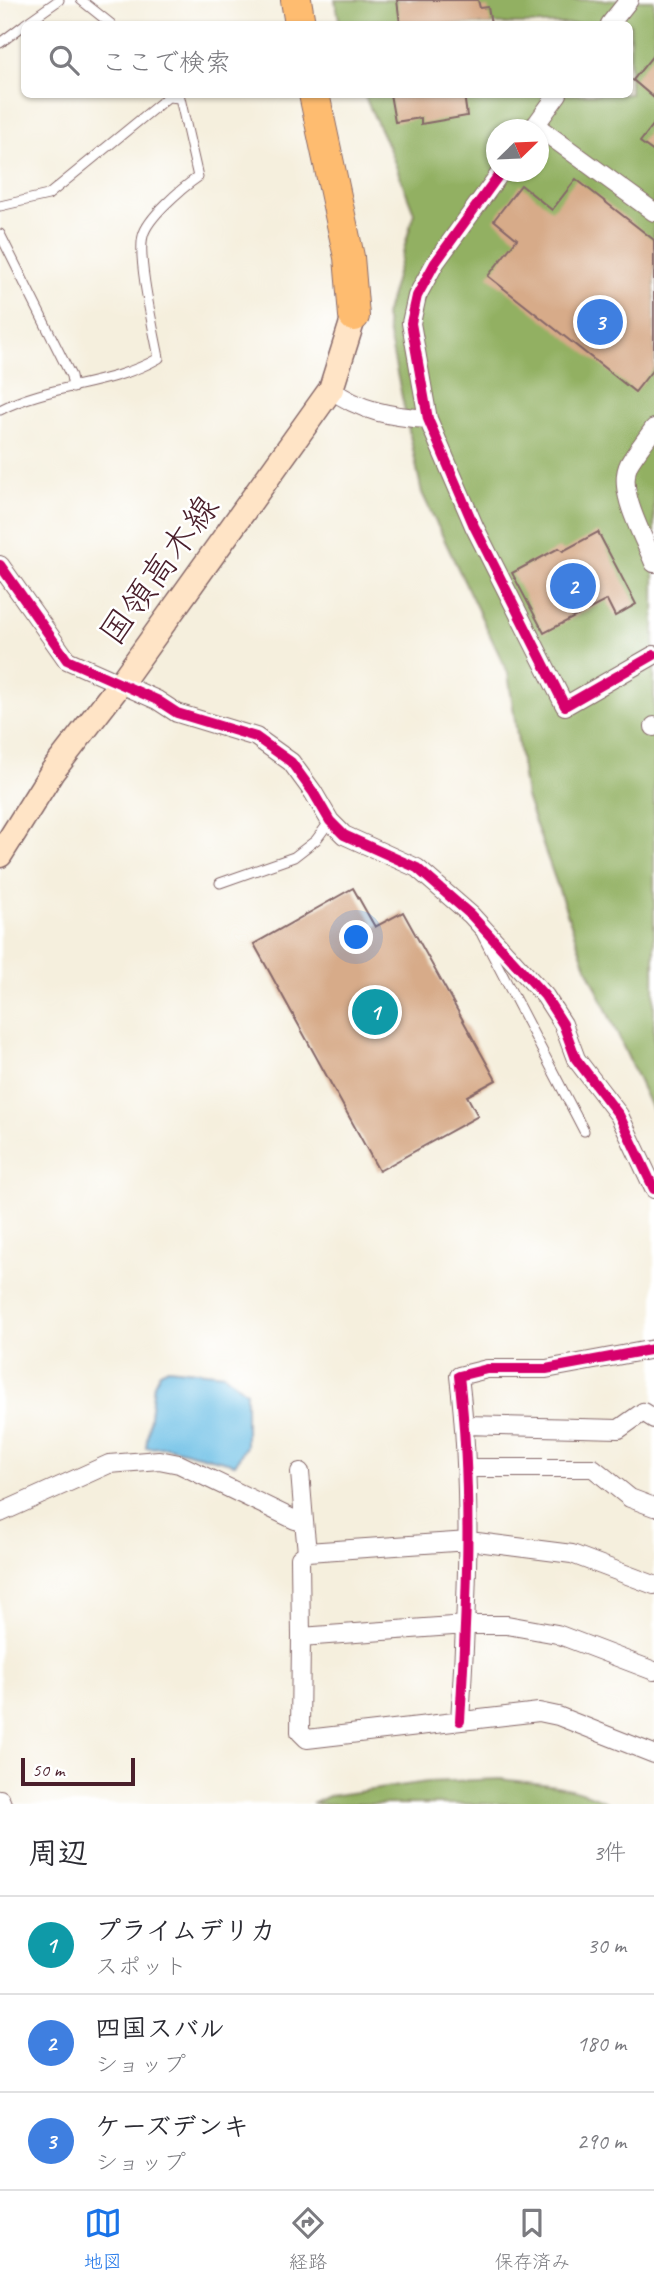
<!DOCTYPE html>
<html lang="ja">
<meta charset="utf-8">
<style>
body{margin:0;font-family:Caveat,"Klee One",sans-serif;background:#f7f7f7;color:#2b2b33}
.compass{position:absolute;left:486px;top:119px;width:63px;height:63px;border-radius:50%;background:#fff;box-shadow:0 2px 5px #0004;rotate:67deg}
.scale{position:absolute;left:21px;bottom:18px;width:114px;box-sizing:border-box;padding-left:7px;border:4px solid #4a1f2b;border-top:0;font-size:19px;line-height:24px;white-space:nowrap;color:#4a1f2b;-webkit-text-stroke:5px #fff;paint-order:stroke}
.you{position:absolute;left:357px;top:938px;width:24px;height:24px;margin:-18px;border:5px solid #fff;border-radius:50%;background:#1a73e8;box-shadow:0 0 0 10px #1a73e833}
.badge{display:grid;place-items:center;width:46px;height:46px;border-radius:50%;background:#1a73e8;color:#fff;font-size:23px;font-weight:700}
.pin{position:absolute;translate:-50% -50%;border:4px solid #fff;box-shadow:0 2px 7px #0006}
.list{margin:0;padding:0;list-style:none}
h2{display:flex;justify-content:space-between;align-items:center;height:91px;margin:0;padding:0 28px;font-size:30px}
h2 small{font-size:23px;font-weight:400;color:#7c7c81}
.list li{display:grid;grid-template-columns:46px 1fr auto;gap:21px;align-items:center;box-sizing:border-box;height:98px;padding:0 28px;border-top:2px solid #e1e1e2}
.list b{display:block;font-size:26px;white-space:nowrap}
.list p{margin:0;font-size:23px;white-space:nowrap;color:#7c7c81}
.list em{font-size:23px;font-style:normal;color:#7c7c81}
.icon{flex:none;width:38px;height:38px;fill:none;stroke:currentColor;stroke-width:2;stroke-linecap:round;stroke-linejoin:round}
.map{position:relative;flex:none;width:654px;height:1804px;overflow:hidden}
.search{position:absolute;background:#fff;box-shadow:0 2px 5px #0004;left:21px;right:21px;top:21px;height:77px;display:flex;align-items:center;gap:18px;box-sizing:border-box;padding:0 24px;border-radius:10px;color:#7c7c81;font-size:26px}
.sheet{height:385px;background:#fff}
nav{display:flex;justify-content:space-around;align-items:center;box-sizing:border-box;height:98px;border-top:2px solid #e1e1e2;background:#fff;font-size:19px;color:#7c7c81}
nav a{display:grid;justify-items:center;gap:4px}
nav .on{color:#1a73e8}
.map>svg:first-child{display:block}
.forest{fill:#92b062;stroke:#6e6846;stroke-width:2;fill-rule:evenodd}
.water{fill:#69bee5;stroke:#5a6e88;stroke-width:2}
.building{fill:#d7ab89}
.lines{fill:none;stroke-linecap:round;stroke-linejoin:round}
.service-casing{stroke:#866869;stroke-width:11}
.minor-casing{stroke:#866869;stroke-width:20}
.secondary-casing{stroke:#866869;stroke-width:27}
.trunk-casing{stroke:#866869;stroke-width:32}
.service{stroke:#fff;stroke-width:9}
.minor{stroke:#fff;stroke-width:18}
.secondary{stroke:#ffe4c6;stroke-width:24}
.trunk{stroke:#febc70;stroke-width:30}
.cycleway-casing{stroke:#fff;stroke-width:15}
.cycleway{stroke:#d6006c;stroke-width:10}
.labels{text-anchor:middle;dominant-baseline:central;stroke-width:5;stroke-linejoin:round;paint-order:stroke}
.street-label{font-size:35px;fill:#4a1f2b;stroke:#fff}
</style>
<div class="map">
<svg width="654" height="1804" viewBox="0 0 654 1804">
<rect width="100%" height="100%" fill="#fff"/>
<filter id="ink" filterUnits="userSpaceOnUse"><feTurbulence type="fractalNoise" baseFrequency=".0143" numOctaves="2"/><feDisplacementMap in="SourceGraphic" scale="14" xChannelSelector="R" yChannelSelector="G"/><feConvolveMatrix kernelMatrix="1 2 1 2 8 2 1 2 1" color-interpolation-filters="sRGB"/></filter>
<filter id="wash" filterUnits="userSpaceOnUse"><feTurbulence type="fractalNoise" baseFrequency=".00686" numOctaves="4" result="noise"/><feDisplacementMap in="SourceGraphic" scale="28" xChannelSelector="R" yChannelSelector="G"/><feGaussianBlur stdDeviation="1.57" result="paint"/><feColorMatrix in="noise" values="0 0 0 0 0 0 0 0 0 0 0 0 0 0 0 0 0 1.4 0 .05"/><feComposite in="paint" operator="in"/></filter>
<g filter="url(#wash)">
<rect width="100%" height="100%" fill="#f5efdd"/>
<path class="forest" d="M 335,0 L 654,0 L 654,1114 L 584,961 L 526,797 L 508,673 L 422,493 L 385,316 L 414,213 L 389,148 L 364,95 L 630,94 L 630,24 L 340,24 ZM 496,130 L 538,130 L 538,172 L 496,172 Z
M 501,1779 C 537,1784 578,1785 610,1804 L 312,1804 L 329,1796 L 427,1782 Z"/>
<path class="water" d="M 168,1368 L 224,1374 L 246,1392 L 246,1446 L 235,1464 L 167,1447 L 146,1448 L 154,1384 L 160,1372 Z"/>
<g id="blocks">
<path class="building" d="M 397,0 L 478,0 L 480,8 L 488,7 L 491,24 L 400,24 Z
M 654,54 L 654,98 L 633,80 Z
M 390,94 L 464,94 L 467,116 L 421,124 L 421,118 L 395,122 Z
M 654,124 L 654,152 L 640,142 Z
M 576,179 L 654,240 L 654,368 L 635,392 L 488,276 L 517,239 L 494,220 L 521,185 L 552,210 Z
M 598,532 L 636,604 L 615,616 L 607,600 L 544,633 L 512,573 L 559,548 L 563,551 Z
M 353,888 L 375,927 L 403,912 L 496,1080 L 467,1096 L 478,1116 L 379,1171 L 254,944 Z"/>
</g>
</g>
<g filter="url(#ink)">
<use href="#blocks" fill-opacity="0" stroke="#866869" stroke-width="2"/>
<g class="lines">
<defs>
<path id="service" d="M 81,0 L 111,24
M 25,24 L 59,0
M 0,43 L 24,25
M 0,206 L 48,195 L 168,97 L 180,98 L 198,177 C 182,188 147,218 143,236 C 137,258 154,331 159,358 C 109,387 50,384 0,410
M 0,234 L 71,376 L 73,388
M 220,883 L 294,857 L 316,840 L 330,821
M 482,935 L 584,1131"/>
<path id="minor" d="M 610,24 L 629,0
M 535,125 L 654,212
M 532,130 L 558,94
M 501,172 L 435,263 L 417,296 L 411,323 L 428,419 L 474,526 L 565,706 L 654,655
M 331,389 C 359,411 393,417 428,419
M 654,428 C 646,440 636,452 629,464 C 616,490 644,537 654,563
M 0,565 L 67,660 L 157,700 L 177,713 L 256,737 L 291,762 L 313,792 L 330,821 L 344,835 L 417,868 L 471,915 L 545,996 L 563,1024 L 576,1059 L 619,1115 L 654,1189
M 654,726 L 654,727
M 465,1425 L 619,1429 L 643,1412 L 654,1419
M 467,1468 L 593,1468 L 630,1498 L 654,1507
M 0,1513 L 109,1464 L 159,1460 L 179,1464 L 295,1520 L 304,1521 L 300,1472
M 304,1521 L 307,1552 L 469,1541 L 572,1554 L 654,1585
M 307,1552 L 300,1558 L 301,1637 L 466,1625 L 507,1625 L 557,1634 L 654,1671
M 301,1637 L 300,1732 L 307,1739 L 539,1712 L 558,1716 L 654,1754
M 460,1721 C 467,1604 473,1493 459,1376 L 487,1369 L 546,1369 L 654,1349
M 0,1799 L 2,1804"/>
<path id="secondary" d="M 0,855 L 52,772 L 120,684 L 331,389 L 354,316"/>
<path id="trunk" d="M 296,0 L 300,24
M 314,94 L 349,257 L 354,316"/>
</defs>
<use href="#service" class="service-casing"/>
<use href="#minor" class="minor-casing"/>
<use href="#secondary" class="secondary-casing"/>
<use href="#trunk" class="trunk-casing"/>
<use href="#service" class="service"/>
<use href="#minor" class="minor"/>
<use href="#secondary" class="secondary"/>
<use href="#trunk" class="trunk"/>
<defs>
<path id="cycleway" d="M 501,172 L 435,263 L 417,296 L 411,323 L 428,419 L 474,526 L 565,706 L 654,655
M 0,565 L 67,660 L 157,700 L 177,713 L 256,737 L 291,762 L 313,792 L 330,821 L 344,835 L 417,868 L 471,915 L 545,996 L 563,1024 L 576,1059 L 619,1115 L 654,1189
M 460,1721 C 467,1604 473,1493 459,1376 L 487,1369 L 546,1369 L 654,1349"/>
</defs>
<use href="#cycleway" class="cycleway-casing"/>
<use href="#cycleway" class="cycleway"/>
</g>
</g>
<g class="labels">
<g class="street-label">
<text transform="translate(159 570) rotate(-54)">国領高木線</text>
</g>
</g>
</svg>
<svg class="compass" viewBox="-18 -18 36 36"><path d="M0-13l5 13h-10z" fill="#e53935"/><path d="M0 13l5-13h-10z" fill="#7c7c81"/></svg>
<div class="scale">50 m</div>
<div class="you"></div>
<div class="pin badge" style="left:375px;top:1012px;background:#0f9aa8">1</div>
<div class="pin badge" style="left:573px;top:586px;background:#3f7fe0">2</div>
<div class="pin badge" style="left:600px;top:322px;background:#3f7fe0">3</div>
<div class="search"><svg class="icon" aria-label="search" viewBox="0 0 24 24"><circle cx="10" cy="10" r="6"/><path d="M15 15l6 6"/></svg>ここで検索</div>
</div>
<section class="sheet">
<h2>周辺<small>3件</small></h2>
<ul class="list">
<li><span class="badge" style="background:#0f9aa8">1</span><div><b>プライムデリカ</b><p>スポット</p></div><em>30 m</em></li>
<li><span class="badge" style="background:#3f7fe0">2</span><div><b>四国スバル</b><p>ショップ</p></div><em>180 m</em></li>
<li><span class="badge" style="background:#3f7fe0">3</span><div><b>ケーズデンキ</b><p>ショップ</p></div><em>290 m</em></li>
</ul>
</section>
<nav>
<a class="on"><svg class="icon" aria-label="map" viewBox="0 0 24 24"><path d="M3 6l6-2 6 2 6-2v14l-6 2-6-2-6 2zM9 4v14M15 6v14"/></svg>地図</a>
<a><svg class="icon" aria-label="directions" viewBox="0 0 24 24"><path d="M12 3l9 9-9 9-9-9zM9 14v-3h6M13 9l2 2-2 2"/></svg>経路</a>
<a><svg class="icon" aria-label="saved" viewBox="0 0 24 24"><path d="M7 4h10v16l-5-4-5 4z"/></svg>保存済み</a>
</nav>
